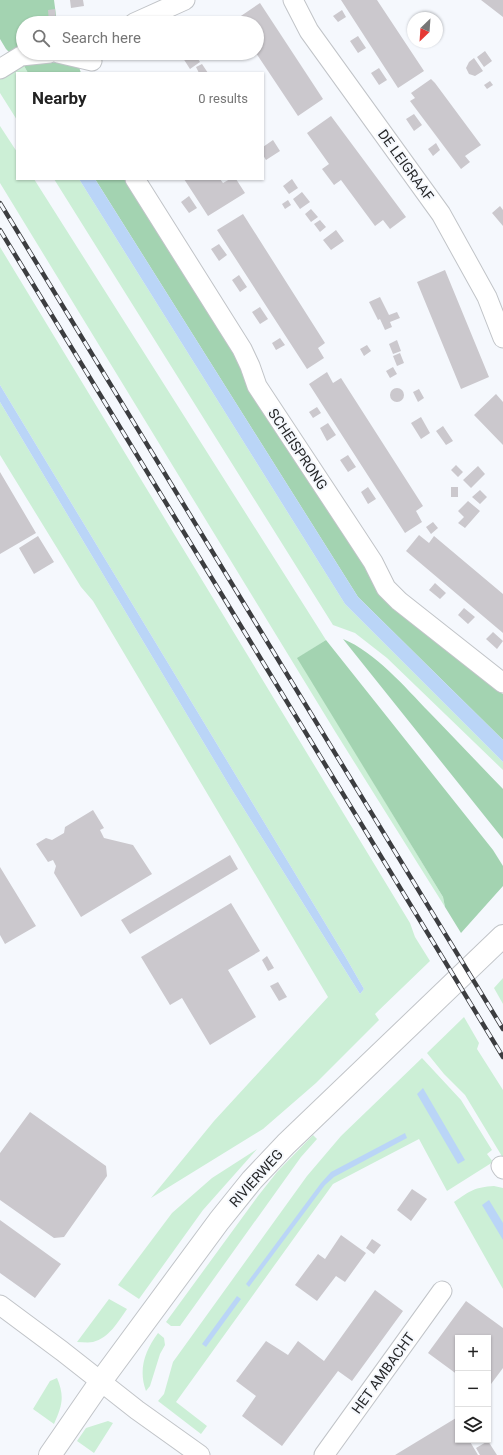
<!DOCTYPE html>
<meta charset="utf-8">
<style>
body{margin:0;font-family:Roboto,sans-serif;background:#f2f2f2;color:#222}
.controls{position:absolute;right:12px;bottom:12px;display:grid;overflow:hidden;border-radius:0px;box-shadow:0 1px 3px #0004}
.controls button{width:36px;height:36px;display:grid;place-items:center;padding:0;border:0;border-bottom:1px solid #e0e0e0;background:#fff;color:#222;font:20px sans-serif}
.compass{position:absolute;left:407px;top:12px;width:36px;height:36px;border-radius:50%;background:#fff;box-shadow:0 1px 3px #0004;rotate:205deg}
.list{margin:0;padding:0;list-style:none}
h2{display:flex;justify-content:space-between;align-items:center;height:52px;margin:0;padding:0 16px;font-size:17px}
h2 small{font-size:13px;font-weight:400;color:#767676}
.icon{flex:none;width:22px;height:22px;fill:none;stroke:currentColor;stroke-width:2;stroke-linecap:round;stroke-linejoin:round}
.map{position:relative;flex:none;width:503px;height:1455px;overflow:hidden}
.search{position:absolute;background:#fff;box-shadow:0 1px 3px #0004;left:16px;top:16px;width:248px;height:44px;display:flex;align-items:center;gap:10px;box-sizing:border-box;padding:0 14px;border-radius:22px;color:#767676;font-size:15px}
.panel{position:absolute;background:#fff;box-shadow:0 1px 3px #0004;left:16px;top:72px;width:248px;height:108px;border-radius:0px}
.map>svg:first-child{display:block}
.green{fill:#ccefd6}
.forest{fill:#a3d3b1}
.water{fill:#bad5f7}
.building{fill:#cbc8cd}
.lines{fill:none;stroke-linecap:round;stroke-linejoin:round}
.minor-casing{stroke:#c1c4c8;stroke-width:21}
.tertiary-casing{stroke:#c1c4c8;stroke-width:24}
.minor{stroke:#fff;stroke-width:19}
.tertiary{stroke:#fff;stroke-width:22}
.rail-casing{stroke:#3c3d40;stroke-width:4.5}
.rail{stroke:#f5f8fd;stroke-width:3;stroke-dasharray:9;stroke-linecap:butt}
.labels{text-anchor:middle;dominant-baseline:central;stroke-width:4;stroke-linejoin:round;paint-order:stroke}
.street-label{font-size:14px;fill:#262729;stroke:#f5f8fd}
</style>
<div class="map">
<svg width="503" height="1455" viewBox="0 0 503 1455">
<rect width="100%" height="100%" fill="#f5f8fd"/>
<path class="green" d="M 23,64 L 28,73 L 17,73 L 17,120 L 0,93 L 0,79 Z
M 0,126 L 17,152 L 17,179 L 34,179 L 326,640 L 298,658 L 443,897 L 445,907 L 336,733 L 0,183 Z
M 54,179 L 79,179 L 345,604 L 503,762 L 503,770 L 387,658 L 355,633 L 333,625 Z
M 0,247 L 410,923 L 415,937 L 430,961 L 375,1014 L 379,1020 L 316,1083 L 263,1129 L 151,1198 L 214,1121 L 328,997 L 93,601 L 81,587 L 0,455 L 0,402 L 232,790 L 360,994 L 364,989 L 345,956 L 0,385 Z
M 503,978 L 503,1004 L 494,988 Z
M 464,1017 L 479,1043 L 477,1049 L 503,1090 L 503,1158 L 465,1095 L 444,1074 L 427,1053 Z
M 422,1058 L 461,1100 L 492,1150 L 487,1154 L 493,1162 L 447,1191 L 419,1139 L 333,1184 L 176,1402 L 207,1426 L 201,1434 L 158,1401 L 164,1394 L 173,1362 L 307,1176 L 341,1136 Z
M 313,1135 L 317,1139 L 301,1157 L 180,1326 L 171,1326 L 166,1322 L 258,1196 L 277,1172 Z
M 257,1149 L 203,1210 L 139,1299 L 118,1285 L 172,1213 L 212,1178 Z
M 494,1186 L 503,1188 L 503,1289 L 454,1202 C 470,1191 475,1187 494,1186 Z
M 109,1299 L 127,1309 C 118,1322 109,1338 93,1342 C 88,1343 82,1342 77,1342 Z
M 158,1333 L 164,1338 L 165,1345 L 160,1354 L 150,1386 L 146,1391 C 138,1369 145,1351 158,1333 Z
M 57,1378 C 65,1397 62,1406 54,1424 L 33,1409 L 50,1381 Z
M 108,1421 L 113,1423 L 94,1453 L 77,1441 L 86,1428 Z"/>
<path class="forest" d="M 0,0 L 54,0 L 57,23 L 23,23 L 23,51 L 12,55 L 6,49 L 0,39 Z
M 29,61 L 74,64 L 79,67 L 81,73 L 28,73 L 23,64 Z
M 95,179 L 124,179 L 244,369 L 387,599 L 496,690 L 503,694 L 503,740 L 358,597 Z
M 343,639 C 375,652 405,687 429,712 C 454,738 478,763 503,789 L 503,839 Z
M 326,640 L 493,850 L 503,866 L 503,886 L 461,933 L 445,907 L 443,897 L 297,658 Z"/>
<path class="water" d="M 79,179 L 95,179 L 358,597 L 503,740 L 503,762 L 345,604 Z
M 0,385 L 345,956 L 364,989 L 360,994 L 232,790 L 0,402 Z
M 423,1088 L 465,1160 L 458,1164 L 417,1094 Z
M 405,1133 L 407,1138 L 334,1177 L 325,1185 L 249,1287 L 246,1284 L 321,1183 L 331,1172 Z
M 489,1200 L 503,1223 L 503,1240 L 482,1205 Z
M 237,1296 L 241,1299 L 206,1347 L 202,1344 Z"/>
<path class="building" d="M 70,0 L 83,0 L 84,6 L 71,8 Z
M 341,0 L 377,0 L 424,71 L 398,88 Z
M 481,0 L 503,0 L 503,17 Z
M 260,3 L 323,99 L 298,116 L 256,53 L 257,23 L 237,23 L 235,20 Z
M 55,9 L 56,21 L 49,22 L 48,10 Z
M 342,10 L 346,17 L 338,22 L 333,16 Z
M 358,36 L 366,48 L 358,53 L 350,41 Z
M 485,51 L 492,61 L 484,67 L 477,57 Z
M 184,53 L 194,53 L 200,62 L 190,69 L 181,55 Z
M 474,58 L 483,71 L 475,76 L 469,74 L 466,68 L 469,62 Z
M 202,64 L 208,73 L 199,73 L 196,67 Z
M 379,68 L 387,80 L 379,85 L 371,73 Z
M 431,79 L 435,83 L 481,145 L 465,156 L 470,162 L 461,169 L 410,101 L 415,98 L 411,93 Z
M 490,81 L 493,85 L 487,89 L 484,85 Z
M 414,114 L 422,125 L 414,131 L 406,119 Z
M 331,116 L 406,217 L 390,229 L 383,220 L 375,226 L 341,180 L 334,185 L 322,169 L 329,164 L 307,133 Z
M 273,140 L 280,151 L 266,160 L 263,155 L 263,147 Z
M 436,143 L 440,150 L 433,156 L 428,149 Z
M 184,179 L 220,179 L 223,183 L 230,179 L 236,179 L 245,193 L 208,216 Z
M 292,179 L 298,188 L 289,194 L 283,186 Z
M 302,192 L 310,202 L 300,209 L 293,199 Z
M 189,196 L 197,208 L 189,213 L 181,202 Z
M 288,200 L 291,205 L 285,209 L 282,204 Z
M 500,206 L 503,210 L 503,226 L 492,213 Z
M 311,209 L 318,217 L 311,222 L 305,214 Z
M 243,214 L 325,343 L 318,348 L 324,358 L 307,369 L 217,230 Z
M 320,220 L 326,227 L 320,232 L 314,224 Z
M 336,230 L 344,241 L 331,250 L 323,240 Z
M 219,244 L 227,255 L 219,261 L 211,249 Z
M 445,270 L 489,377 L 461,389 L 417,282 Z
M 239,275 L 247,287 L 240,292 L 232,280 Z
M 380,297 L 389,315 L 397,312 L 400,318 L 390,322 L 392,327 L 385,330 L 380,319 L 378,320 L 369,302 Z
M 260,307 L 268,319 L 260,324 L 252,312 Z
M 280,338 L 285,345 L 276,350 L 272,343 Z
M 397,340 L 401,351 L 393,354 L 389,344 Z
M 367,345 L 371,351 L 364,356 L 360,349 Z
M 400,353 L 404,363 L 397,366 L 393,356 Z
M 393,367 L 397,374 L 390,378 L 386,371 Z
M 327,372 L 333,383 L 341,378 L 423,506 L 416,511 L 422,522 L 405,533 L 309,384 Z
M390 395a7 7 0 1 1 14 0a7 7 0 1 1-14 0Z
M 419,389 L 424,398 L 418,402 L 413,392 Z
M 496,394 L 503,402 L 503,445 L 474,415 Z
M 317,407 L 321,413 L 313,418 L 309,412 Z
M 421,417 L 430,433 L 421,439 L 411,423 Z
M 328,423 L 336,435 L 327,441 L 320,428 Z
M 443,426 L 453,441 L 446,445 L 436,431 Z
M 348,455 L 356,467 L 348,472 L 340,460 Z
M 456,465 L 463,472 L 458,477 L 451,470 Z
M 478,466 L 485,474 L 471,488 L 463,480 Z
M 0,472 L 36,533 L 0,554 Z
M 368,487 L 376,499 L 368,504 L 361,492 Z
M 451,487 L 458,487 L 458,497 L 451,497 Z
M 480,490 L 487,497 L 480,504 L 472,497 Z
M 468,501 L 480,511 L 465,528 L 458,523 L 464,517 L 458,511 Z
M 433,522 L 438,528 L 431,534 L 426,527 Z
M 419,535 L 429,543 L 434,536 L 503,594 L 503,633 L 406,551 Z
M 38,536 L 54,562 L 34,574 L 19,548 Z
M 435,583 L 446,593 L 440,599 L 429,590 Z
M 464,608 L 475,617 L 468,624 L 458,615 Z
M 493,632 L 503,641 L 497,649 L 486,639 Z
M 93,810 L 104,828 L 100,830 L 104,838 L 133,845 L 152,874 L 81,917 L 54,873 L 56,866 L 53,860 L 48,862 L 36,844 L 46,838 L 52,840 L 64,833 L 65,827 Z
M 230,855 L 238,869 L 130,934 L 121,920 Z
M 0,867 L 36,926 L 5,944 L 0,935 Z
M 231,903 L 260,951 L 228,970 L 256,1017 L 210,1045 L 182,998 L 170,1005 L 141,957 Z
M 267,956 L 274,968 L 268,971 L 262,960 Z
M 278,982 L 287,997 L 279,1001 L 270,986 Z
M 30,1112 L 106,1166 L 107,1176 L 64,1237 L 54,1238 L 0,1200 L 0,1153 Z
M 412,1189 L 427,1199 L 411,1221 L 397,1210 Z
M 0,1220 L 61,1264 L 35,1298 L 0,1273 Z
M 341,1235 L 366,1253 L 345,1282 L 336,1276 L 317,1301 L 295,1285 L 318,1254 L 325,1259 Z
M 372,1239 L 381,1245 L 374,1254 L 366,1248 Z
M 375,1290 L 403,1311 L 352,1381 L 338,1371 L 282,1446 L 242,1416 L 256,1396 L 236,1381 L 266,1341 L 288,1355 L 298,1341 L 324,1361 Z
M 466,1301 L 503,1328 L 503,1368 L 488,1388 L 488,1338 L 458,1338 L 458,1375 L 428,1353 Z
M 456,1418 L 458,1422 L 458,1440 L 469,1440 L 478,1455 L 395,1455 Z
M 488,1441 L 497,1455 L 480,1455 L 476,1448 Z"/>
<g class="lines">
<defs>
<path id="minor" d="M 293,0 L 309,31 L 441,214 L 487,297 L 503,338
M 134,23 L 185,0
M 58,53 L 92,61
M 0,69 L 21,56 L 50,53
M 135,179 L 242,349 L 250,366 L 257,386 L 354,533 L 373,562 L 386,588 L 399,601 L 503,683
M 501,1166 L 503,1169
M 0,1305 L 62,1351 L 137,1410 L 200,1455
M 324,1455 L 442,1291"/>
<path id="tertiary" d="M 50,1455 L 101,1381 L 219,1221 L 252,1180 L 286,1144 L 503,936"/>
</defs>
<use href="#minor" class="minor-casing"/>
<use href="#tertiary" class="tertiary-casing"/>
<use href="#minor" class="minor"/>
<use href="#tertiary" class="tertiary"/>
<defs>
<path id="rail" d="M 0,203 L 503,1029
M 0,230 L 503,1057"/>
</defs>
<use href="#rail" class="rail-casing"/>
<use href="#rail" class="rail"/>
</g>
<g class="labels">
<g class="street-label">
<text transform="translate(406 165) rotate(54)">DE LEIGRAAF</text>
<text transform="translate(298 449) rotate(56)">SCHEISPRONG</text>
<text transform="translate(256 1178) rotate(-48)">RIVIERWEG</text>
<text transform="translate(383 1373) rotate(-54)">HET AMBACHT</text>
</g>
</g>
</svg>
<div class="controls">
<button>+</button>
<button>−</button>
<button><svg class="icon" aria-label="layers" viewBox="0 0 24 24"><path d="M12 4l9 5-9 5-9-5zM3 14l9 5 9-5"/></svg></button>
</div>
<svg class="compass" viewBox="-18 -18 36 36"><path d="M0-13l5 13h-10z" fill="#e53935"/><path d="M0 13l5-13h-10z" fill="#767676"/></svg>
<div class="search"><svg class="icon" aria-label="search" viewBox="0 0 24 24"><circle cx="10" cy="10" r="6"/><path d="M15 15l6 6"/></svg>Search here</div>
<section class="panel">
<h2>Nearby<small>0 results</small></h2>
<ul class="list">
</ul>
</section>
</div>
